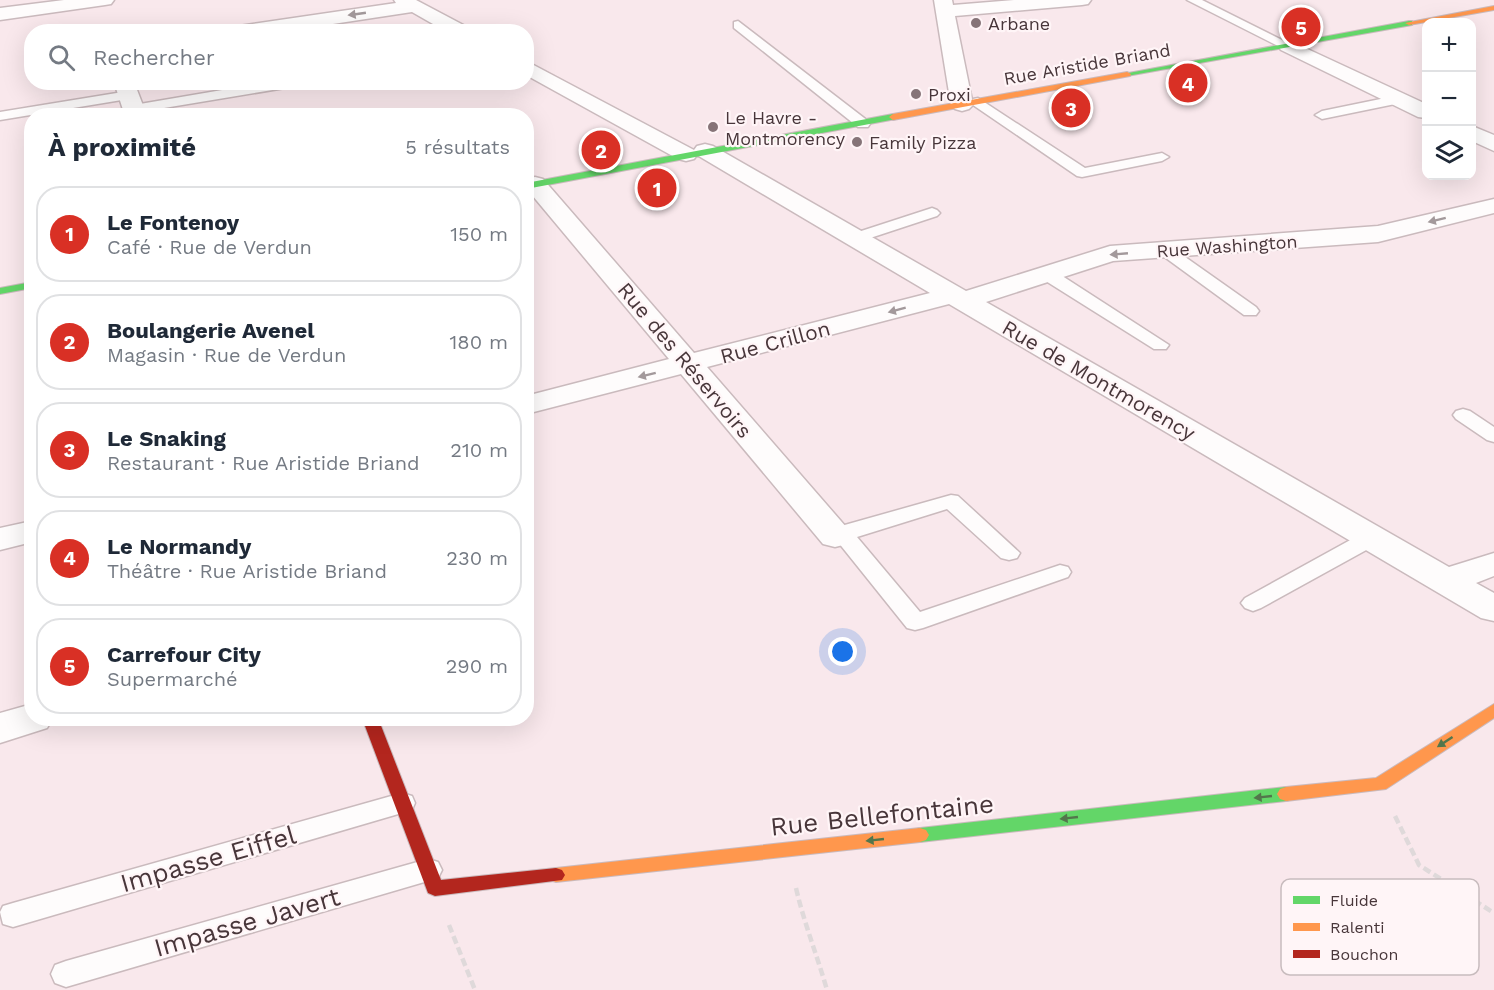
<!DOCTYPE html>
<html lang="fr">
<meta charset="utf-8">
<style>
body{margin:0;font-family:"Work Sans",sans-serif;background:#f6f6f7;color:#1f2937}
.controls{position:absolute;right:18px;top:18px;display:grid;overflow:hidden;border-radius:12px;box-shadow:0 6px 24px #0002}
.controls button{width:54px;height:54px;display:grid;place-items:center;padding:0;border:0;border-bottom:2px solid #e0e1e3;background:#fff;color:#1f2937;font:30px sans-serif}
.you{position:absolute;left:843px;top:652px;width:21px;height:21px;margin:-15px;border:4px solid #fff;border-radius:50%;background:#1a73e8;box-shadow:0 0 0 9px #1a73e833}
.badge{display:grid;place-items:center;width:39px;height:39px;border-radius:50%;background:#d93025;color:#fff;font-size:20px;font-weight:700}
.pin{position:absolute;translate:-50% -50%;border:3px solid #fff;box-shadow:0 2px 6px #0006}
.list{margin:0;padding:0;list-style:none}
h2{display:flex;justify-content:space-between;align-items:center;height:78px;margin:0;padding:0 24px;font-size:26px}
h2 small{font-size:20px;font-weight:400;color:#747a83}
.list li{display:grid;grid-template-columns:39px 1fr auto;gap:18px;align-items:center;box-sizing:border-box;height:96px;margin:0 12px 12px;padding:0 12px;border:2px solid #e0e1e3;border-radius:24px}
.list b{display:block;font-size:22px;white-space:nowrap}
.list p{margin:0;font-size:20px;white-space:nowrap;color:#747a83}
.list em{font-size:20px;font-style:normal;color:#747a83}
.icon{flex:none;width:33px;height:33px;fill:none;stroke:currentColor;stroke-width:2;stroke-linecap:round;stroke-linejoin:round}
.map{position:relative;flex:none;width:1494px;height:990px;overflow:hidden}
.search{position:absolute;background:#fff;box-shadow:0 6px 24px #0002;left:24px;top:24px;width:510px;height:66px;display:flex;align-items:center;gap:15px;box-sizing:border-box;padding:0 21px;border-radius:24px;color:#747a83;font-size:22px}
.panel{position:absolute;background:#fff;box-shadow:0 6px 24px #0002;left:24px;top:108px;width:510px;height:618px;border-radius:24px}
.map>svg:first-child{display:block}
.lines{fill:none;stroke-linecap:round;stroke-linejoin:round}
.lane-casing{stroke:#cababd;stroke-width:3}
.street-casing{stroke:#cababd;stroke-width:3}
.fast-casing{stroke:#cababd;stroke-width:2}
.slow-casing{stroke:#cababd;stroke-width:2}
.jam-casing{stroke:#cababd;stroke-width:2}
.path{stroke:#dfd9da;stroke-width:4.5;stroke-dasharray:8 4;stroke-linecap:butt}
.lane{fill:#fefcfc;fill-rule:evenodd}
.street{fill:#fefcfc;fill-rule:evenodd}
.fast{fill:#63d668;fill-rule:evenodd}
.slow{fill:#ff974d;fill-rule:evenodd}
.jam{fill:#b3261e;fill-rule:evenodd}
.oneway{fill:#a3999b}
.oneway2{fill:#53764c}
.poi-dot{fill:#867478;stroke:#fff5f7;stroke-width:2}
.labels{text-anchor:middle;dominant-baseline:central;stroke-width:4.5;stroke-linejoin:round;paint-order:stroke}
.far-poi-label{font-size:18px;fill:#48363a;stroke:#fff5f7;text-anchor:start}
.far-street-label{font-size:18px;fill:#48363a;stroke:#fff5f7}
.street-label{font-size:21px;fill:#48363a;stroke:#fff5f7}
.near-street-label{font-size:26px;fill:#48363a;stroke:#fff5f7}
.key{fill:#fff5f7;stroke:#c8bcbe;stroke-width:1.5}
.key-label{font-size:16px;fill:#48363a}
</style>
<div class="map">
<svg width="1494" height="990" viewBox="0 0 1494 990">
<rect width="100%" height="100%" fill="#f9e8ec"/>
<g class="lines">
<defs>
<path id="lane" d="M 1187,0 L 1202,0 L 1294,46 L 1292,49 L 1284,49 Z
M 738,21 L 868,121 L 870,124 L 868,127 L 858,127 L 734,28 L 734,22 Z
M 270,82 L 303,82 L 297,86 L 134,113 L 127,109 L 134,105 Z
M 129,91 L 136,95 L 134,98 L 0,120 L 0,112 Z
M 1400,95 L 1407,99 L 1405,102 L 1322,119 L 1315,115 L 1322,111 Z
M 978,98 L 1085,168 L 1162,153 L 1169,157 L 1162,161 L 1082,177 L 1077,176 L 973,105 L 971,102 L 973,99 Z
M 932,208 L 937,210 L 940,213 L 937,216 L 855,243 L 847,238 L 849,235 Z
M 1165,245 L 1171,247 L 1256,307 L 1259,311 L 1256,315 L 1244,315 L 1159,253 L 1157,250 Z
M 1047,269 L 1053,270 L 1169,345 L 1166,349 L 1154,349 L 1041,278 L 1039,274 Z
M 1463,409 L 1470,411 L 1494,427 L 1494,442 L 1487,440 L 1456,419 L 1453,415 L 1456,411 Z
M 951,495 L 958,496 L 1020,553 L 1017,558 L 1009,560 L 1001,558 L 947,509 L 857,537 L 920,612 L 1060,565 L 1068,567 L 1071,572 L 1068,577 L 923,628 L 915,630 L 907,628 L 838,542 L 827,541 L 824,536 L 827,531 L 834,528 Z
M 1371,531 L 1379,533 L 1382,538 L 1379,543 L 1261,608 L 1253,611 L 1245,608 L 1241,603 L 1245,598 L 1363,533 Z
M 402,793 L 412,796 L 415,803 L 412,810 L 13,927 L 3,924 L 0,912 L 3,906 L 13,903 Z
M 428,859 L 438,862 L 442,870 L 438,878 L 66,987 L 55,983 L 51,974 L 55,965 L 66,961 Z"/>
<path id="street" d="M 64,0 L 114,0 L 111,4 L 105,5 L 0,20 L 0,8 Z
M 394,0 L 416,0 L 469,28 L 471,32 L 447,32 L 412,12 L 280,32 L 230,32 L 232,28 L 239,26 L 396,3 Z
M 934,0 L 952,0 L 953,5 L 1014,0 L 1091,0 L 1088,4 L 1082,5 L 955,16 L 973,105 L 969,109 L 962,111 L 955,109 L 951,105 Z
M 1288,40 L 1426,104 L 1426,118 L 1418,117 L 1281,50 L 1278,46 L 1281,42 Z
M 526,61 L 694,150 L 697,146 L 705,144 L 713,146 L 966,291 L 1110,246 L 1378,226 L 1494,199 L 1494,213 L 1378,242 L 1113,261 L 986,302 L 1449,567 L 1494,553 L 1494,576 L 1476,583 L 1494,593 L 1494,621 L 1481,618 L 949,304 L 707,367 L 847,528 L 852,536 L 847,544 L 835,547 L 823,544 L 681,374 L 526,414 L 526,396 L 669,359 L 527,189 L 527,179 L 535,177 L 543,179 L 694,353 L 930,293 L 697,155 L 694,159 L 686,161 L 678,159 L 526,75 Z
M 114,82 L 134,82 L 147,116 L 125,116 Z
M 1472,126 L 1494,135 L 1494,151 L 1472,141 Z
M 32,521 L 32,542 L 0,550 L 0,528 Z
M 32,704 L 32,718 L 53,718 L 47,728 L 0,743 L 0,713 Z"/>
<path id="fast" d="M 1409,21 L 1412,21 L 1412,25 L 1127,76 L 1123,74 Z
M 893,114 L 896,115 L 896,119 L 526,189 L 526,183 Z
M 32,282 L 32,288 L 0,294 L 0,288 Z
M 1286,787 L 1292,789 L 1295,794 L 1292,799 L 1286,801 L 920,842 L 914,840 L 911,835 L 914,830 L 920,828 Z"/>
<path id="slow" d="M 1494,6 L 1494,10 L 1409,25 L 1405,23 Z
M 1127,72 L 1131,74 L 1130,76 L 893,120 L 889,117 L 893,114 Z
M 1494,704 L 1494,718 L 1386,789 L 1286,801 L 1280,799 L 1277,794 L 1280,789 L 1286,787 L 1376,778 Z
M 920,828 L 926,830 L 929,835 L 926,840 L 920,842 L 556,882 L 550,880 L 547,875 L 550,870 L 556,868 Z"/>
<path id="jam" d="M 362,718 L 378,718 L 441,880 L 556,868 L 562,870 L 565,875 L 562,880 L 435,896 L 428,893 Z"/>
</defs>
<use href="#lane" class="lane-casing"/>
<use href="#street" class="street-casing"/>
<use href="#fast" class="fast-casing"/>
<use href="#slow" class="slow-casing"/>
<use href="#jam" class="jam-casing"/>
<path class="path" d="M 1395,816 L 1419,865 L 1494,913
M 796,888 C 804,923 817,955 827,990
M 449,925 L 475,990"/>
<use href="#lane" class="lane"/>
<use href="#street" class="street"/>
<use href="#fast" class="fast"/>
<use href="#slow" class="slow"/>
<use href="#jam" class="jam"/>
</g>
<defs><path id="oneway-solid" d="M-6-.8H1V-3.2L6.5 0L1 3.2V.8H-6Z" transform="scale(1.5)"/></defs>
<g class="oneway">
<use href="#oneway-solid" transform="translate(357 14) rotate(172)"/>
<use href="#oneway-solid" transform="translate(1437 220) rotate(166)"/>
<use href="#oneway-solid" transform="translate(1119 254) rotate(175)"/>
<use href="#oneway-solid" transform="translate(897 310) rotate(165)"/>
<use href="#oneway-solid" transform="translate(647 375) rotate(166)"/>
</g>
<g class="oneway2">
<use href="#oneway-solid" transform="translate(1445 742) rotate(147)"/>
<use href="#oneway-solid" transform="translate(1263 797) rotate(174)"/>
<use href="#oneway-solid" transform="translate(1069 818) rotate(174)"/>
<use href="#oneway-solid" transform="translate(875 840) rotate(174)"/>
</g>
<g class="poi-dot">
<circle cx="976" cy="23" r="6"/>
<circle cx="916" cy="94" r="6"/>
<circle cx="713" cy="127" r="6"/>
<circle cx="857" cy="142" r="6"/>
</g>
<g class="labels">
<g class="far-poi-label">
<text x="988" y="23">Arbane</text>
<text x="928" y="94">Proxi</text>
<text x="725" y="117">Le Havre -<tspan x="725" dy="21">Montmorency</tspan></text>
<text x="869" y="142">Family Pizza</text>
</g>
<g class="far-street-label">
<text transform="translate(1087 64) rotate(-10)">Rue Aristide Briand</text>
<text transform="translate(1227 246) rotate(-4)">Rue Washington</text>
</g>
<g class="street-label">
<text transform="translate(775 342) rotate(-15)">Rue Crillon</text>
<text transform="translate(685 360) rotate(50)">Rue des Réservoirs</text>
<text transform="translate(1099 380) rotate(30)">Rue de Montmorency</text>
</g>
<g class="near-street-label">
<text transform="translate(882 815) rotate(-6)">Rue Bellefontaine</text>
<text transform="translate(208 859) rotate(-16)">Impasse Eiffel</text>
<text transform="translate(247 922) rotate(-16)">Impasse Javert</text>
</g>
</g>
<rect x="1281" y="879" width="198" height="96" rx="9" class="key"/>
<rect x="1293" y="896" width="27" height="8" fill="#63d668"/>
<rect x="1293" y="923" width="27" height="8" fill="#ff974d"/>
<rect x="1293" y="950" width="27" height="8" fill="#b3261e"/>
<g class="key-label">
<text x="1330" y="906">Fluide</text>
<text x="1330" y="933">Ralenti</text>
<text x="1330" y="960">Bouchon</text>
</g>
</svg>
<div class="controls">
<button>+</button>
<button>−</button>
<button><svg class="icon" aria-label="layers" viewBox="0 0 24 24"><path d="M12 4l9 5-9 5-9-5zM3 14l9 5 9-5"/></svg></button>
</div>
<div class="you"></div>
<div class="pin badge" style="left:657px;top:188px">1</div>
<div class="pin badge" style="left:601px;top:150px">2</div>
<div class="pin badge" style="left:1071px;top:108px">3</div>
<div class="pin badge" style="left:1188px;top:83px">4</div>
<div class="pin badge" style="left:1301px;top:27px">5</div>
<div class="search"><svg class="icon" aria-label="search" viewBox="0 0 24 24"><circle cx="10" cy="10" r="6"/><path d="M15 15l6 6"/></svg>Rechercher</div>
<section class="panel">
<h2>À proximité<small>5 résultats</small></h2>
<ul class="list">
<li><span class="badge">1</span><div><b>Le Fontenoy</b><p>Café · Rue de Verdun</p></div><em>150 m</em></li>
<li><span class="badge">2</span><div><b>Boulangerie Avenel</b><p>Magasin · Rue de Verdun</p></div><em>180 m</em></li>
<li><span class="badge">3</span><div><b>Le Snaking</b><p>Restaurant · Rue Aristide Briand</p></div><em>210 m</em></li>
<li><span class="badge">4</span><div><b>Le Normandy</b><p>Théâtre · Rue Aristide Briand</p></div><em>230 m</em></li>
<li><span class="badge">5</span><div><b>Carrefour City</b><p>Supermarché</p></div><em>290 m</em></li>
</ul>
</section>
</div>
